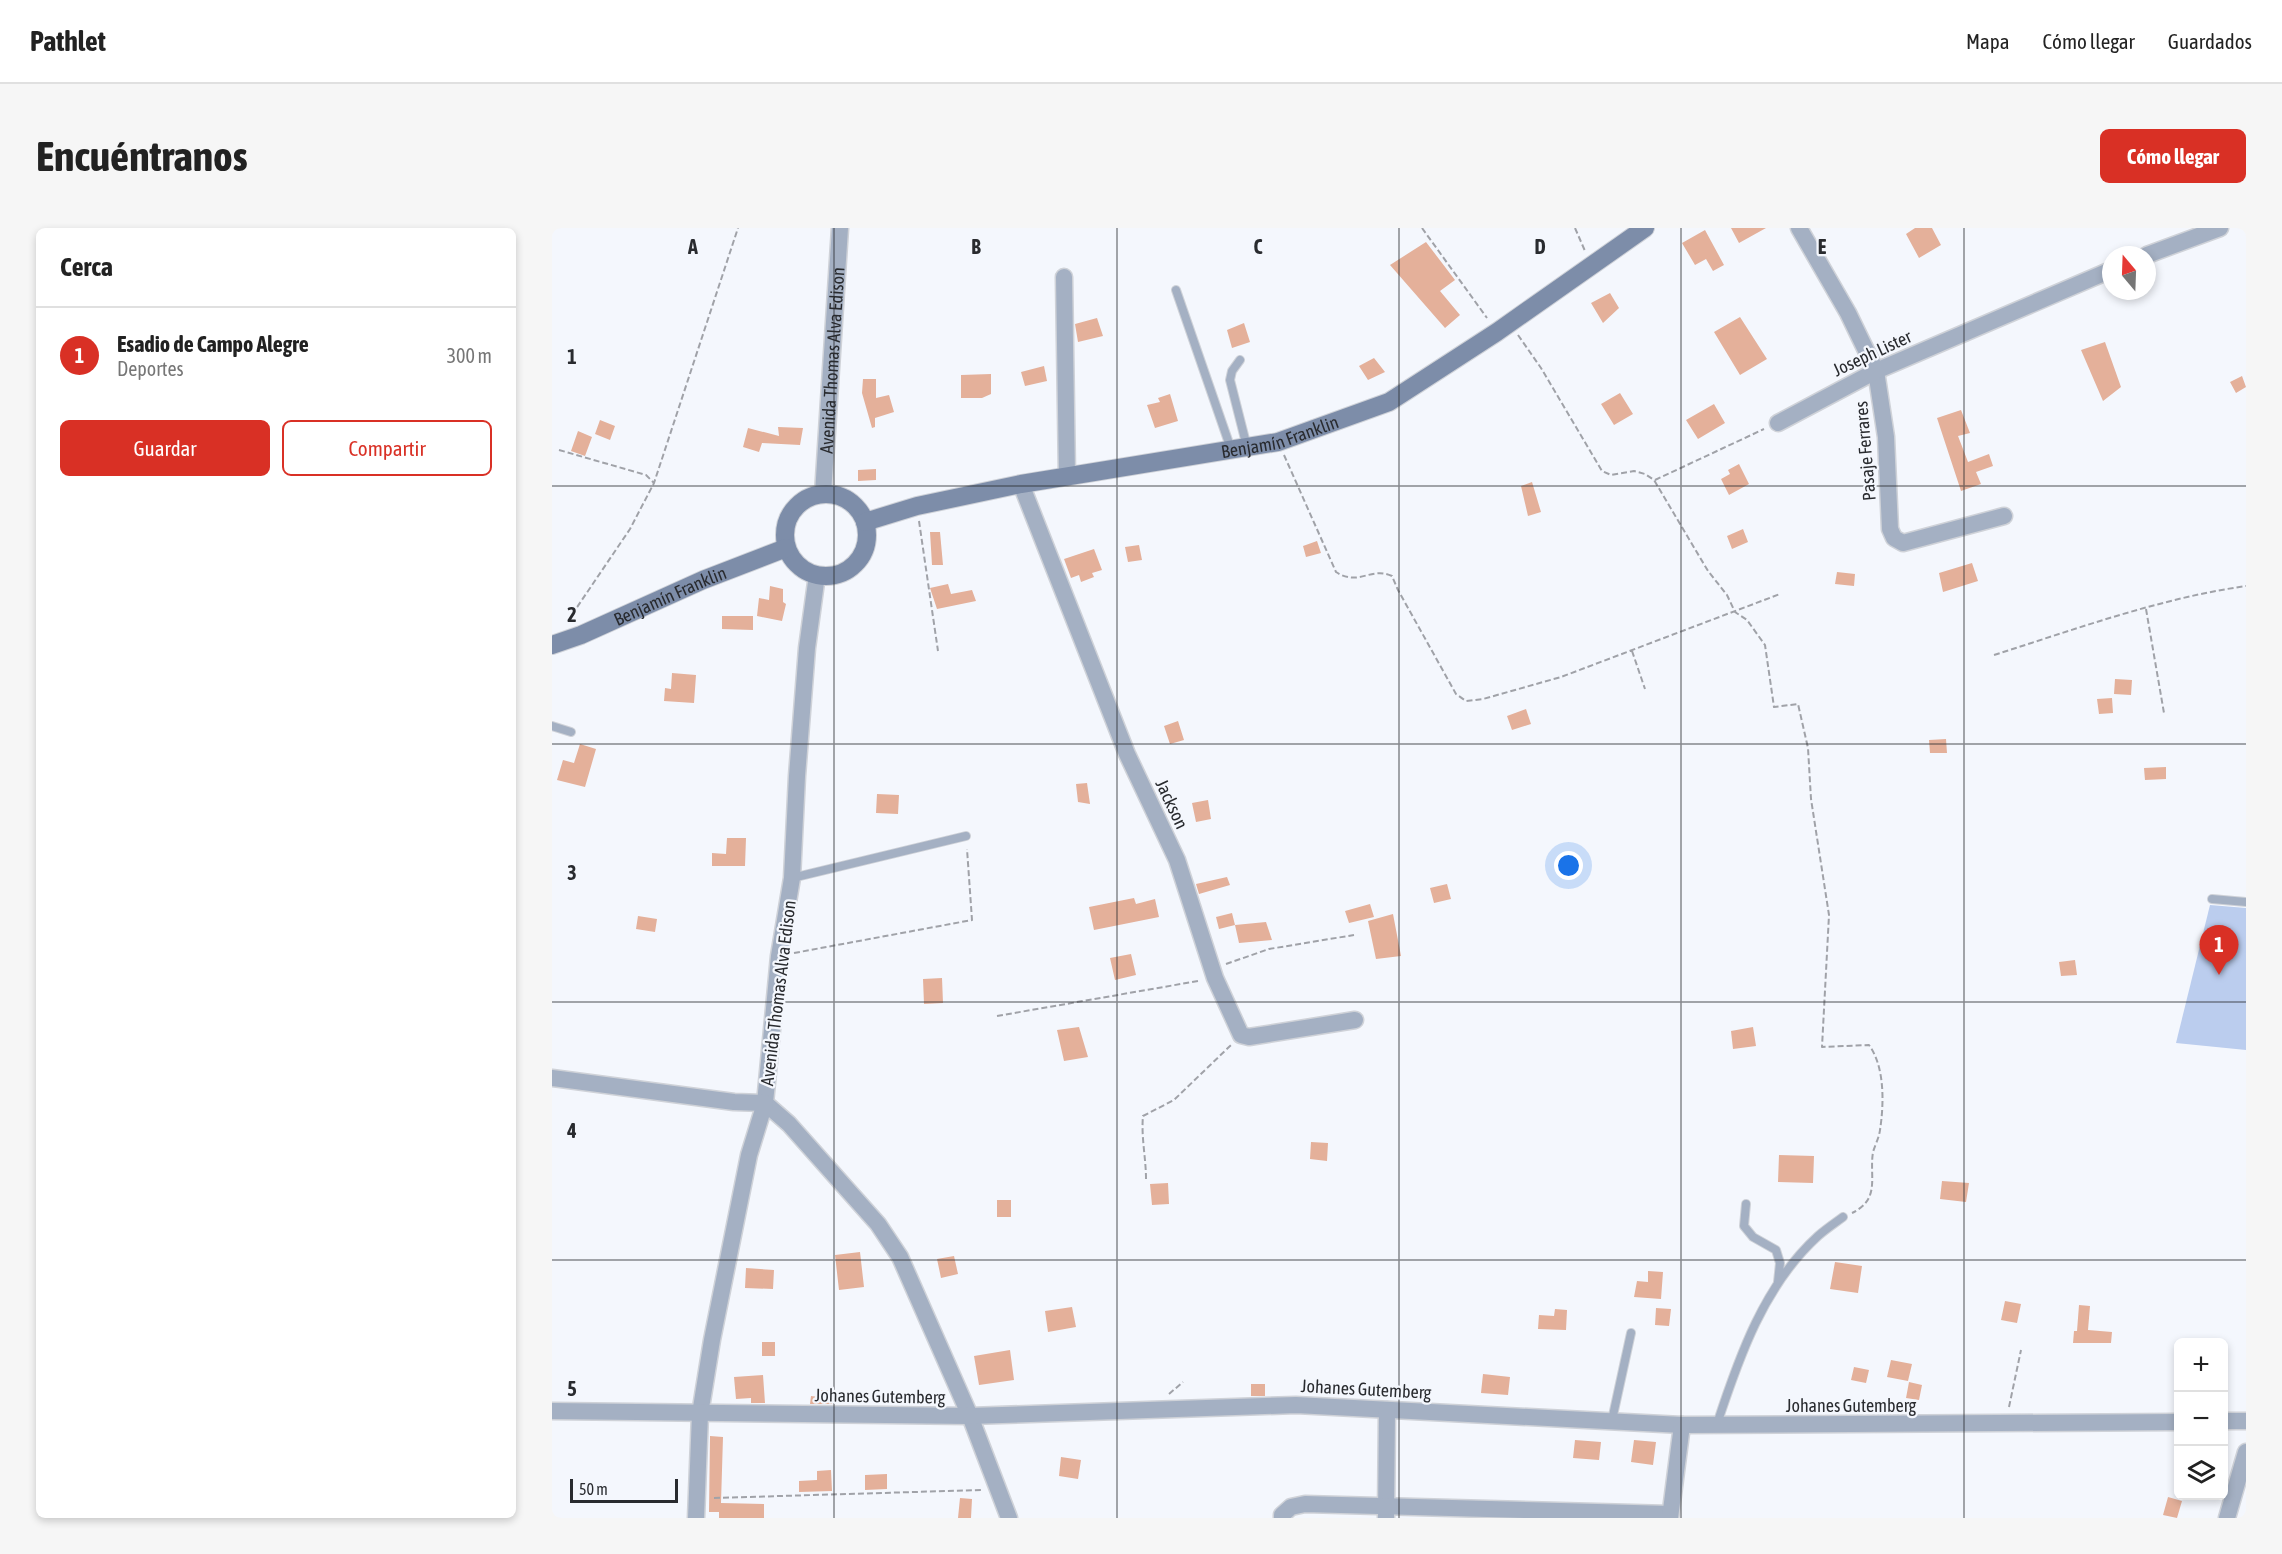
<!DOCTYPE html>
<html lang="es">
<meta charset="utf-8">
<style>
body{margin:0;font-family:"Asap Condensed",sans-serif;background:#f6f6f6;color:#222}
.controls{position:absolute;right:18px;bottom:18px;display:grid;overflow:hidden;border-radius:9px;box-shadow:0 3px 9px #0003}
.controls button{width:54px;height:54px;display:grid;place-items:center;padding:0;border:0;border-bottom:2px solid #e0e0e0;background:#fff;color:#222;font:30px sans-serif}
.compass{position:absolute;left:1550px;top:18px;width:54px;height:54px;border-radius:50%;background:#fff;box-shadow:0 3px 9px #0003;rotate:341deg}
.scale{position:absolute;left:18px;bottom:15px;width:108px;box-sizing:border-box;padding-left:6px;border:3px solid #292b2f;border-top:0;font-size:16px;line-height:21px;white-space:nowrap;color:#292b2f;-webkit-text-stroke:4px #f4f7fd;paint-order:stroke}
.you{position:absolute;left:1017px;top:638px;width:21px;height:21px;margin:-15px;border:4px solid #fff;border-radius:50%;background:#1a73e8;box-shadow:0 0 0 9px #1a73e833}
.badge{display:grid;place-items:center;width:39px;height:39px;border-radius:50%;background:#d93025;color:#fff;font-size:20px;font-weight:700}
.pin{position:absolute;translate:-50% -50px;filter:drop-shadow(0 2px 3px #0008)}
.pin::after{content:'';position:absolute;top:32px;width:21px;height:18px;background:inherit;clip-path:polygon(0 0,100% 0,50% 100%)}
.list{margin:0;padding:0;list-style:none}
h2{display:flex;justify-content:space-between;align-items:center;height:78px;margin:0;padding:0 24px;font-size:26px}
h2 small{font-size:20px;font-weight:400;color:#767676}
.list li{display:grid;grid-template-columns:39px 1fr auto;gap:18px;align-items:center;box-sizing:border-box;height:96px;padding:0 24px;border-top:2px solid #e0e0e0}
.list b{display:block;font-size:22px;white-space:nowrap}
.list p{margin:0;font-size:20px;white-space:nowrap;color:#767676}
.list em{font-size:20px;font-style:normal;color:#767676}
.actions{display:flex;gap:12px;padding:18px 24px}
.actions a{flex:1;padding:14px 0;border:2px solid #d93025;border-radius:9px;text-align:center;font-size:21px;color:#d93025}
.actions .main{background:#d93025;color:#fff}
.icon{flex:none;width:33px;height:33px;fill:none;stroke:currentColor;stroke-width:2;stroke-linecap:round;stroke-linejoin:round}
.map{position:relative;flex:none;width:1694px;height:1290px;overflow:hidden;border-radius:9px}
header{display:flex;align-items:center;gap:36px;box-sizing:border-box;height:84px;padding:0 30px;background:#fff;border-bottom:2px solid #e0e0e0}
header strong{font-size:28px}
nav{display:flex;gap:33px;margin-inline-start:auto;font-size:21px}
.intro{display:flex;align-items:center;justify-content:space-between;box-sizing:border-box;height:144px;padding:0 36px}
h1{margin:0;font-size:42px}
.button{padding:15px 27px;border-radius:9px;background:#d93025;color:#fff;font-size:21px;font-weight:700}
main{display:flex;gap:36px;padding:0 36px}
aside{flex:1;background:#fff;border-radius:9px;box-shadow:0 3px 9px #0003}
.map>svg:first-child{display:block}
.green{fill:#bbcdee}
.building{fill:#e4b09a}
.lines{fill:none;stroke-linecap:round;stroke-linejoin:round}
.lane-casing{stroke:#cfd2d8;stroke-width:10}
.street-casing{stroke:#cfd2d8;stroke-width:19}
.secondary-casing{stroke:#cfd2d8;stroke-width:20}
.path{stroke:#a0a2a8;stroke-width:2;stroke-dasharray:6 3;stroke-linecap:butt}
.lane{stroke:#a4b0c3;stroke-width:8}
.street{stroke:#a4b0c3;stroke-width:16}
.secondary{stroke:#7d8da9;stroke-width:18}
.grid{fill:none;stroke:#292b2f;stroke-width:1.5;stroke-opacity:0.55}
.labels{text-anchor:middle;dominant-baseline:central;stroke-width:4.5;stroke-linejoin:round;paint-order:stroke}
.street-label{font-size:18px;fill:#292b2f;stroke:#f4f7fd}
.grid-label{font-size:20px;text-anchor:middle;font-weight:bold;fill:#292b2f;stroke:#f4f7fd;stroke-width:4.5;stroke-linejoin:round;paint-order:stroke}
</style>
<header>
<strong>Pathlet</strong>
<nav><a>Mapa</a><a>Cómo llegar</a><a>Guardados</a></nav>
</header>
<div class="intro"><h1>Encuéntranos</h1><a class="button">Cómo llegar</a></div>
<main>
<aside>
<h2>Cerca<small></small></h2>
<ul class="list">
<li><span class="badge">1</span><div><b>Esadio de Campo Alegre</b><p>Deportes</p></div><em>300 m</em></li>
</ul>
<div class="actions"><a class="main">Guardar</a><a>Compartir</a></div>
</aside>
<div class="map">
<svg width="1694" height="1290" viewBox="0 0 1694 1290">
<rect width="100%" height="100%" fill="#f4f7fd"/>
<path class="green" d="M 1658,677 L 1694,680 L 1694,822 L 1624,815 Z"/>
<path class="building" d="M 1179,0 L 1214,0 L 1187,15 Z
M 1363,0 L 1380,0 L 1389,17 L 1367,30 L 1354,6 Z
M 1153,2 L 1172,37 L 1161,43 L 1154,31 L 1143,37 L 1130,15 Z
M 874,14 L 903,52 L 888,63 L 908,87 L 893,100 L 838,37 Z
M 1058,65 L 1067,80 L 1051,95 L 1039,75 Z
M 1188,89 L 1215,131 L 1188,147 L 1162,104 Z
M 545,90 L 551,108 L 526,114 L 523,96 Z
M 692,95 L 698,114 L 680,120 L 675,102 Z
M 1553,114 L 1569,159 L 1551,173 L 1529,122 Z
M 822,130 L 833,144 L 816,152 L 807,138 Z
M 492,138 L 495,153 L 473,158 L 469,144 Z
M 439,146 L 439,166 L 430,170 L 409,170 L 409,147 Z
M 1690,148 L 1694,159 L 1684,165 L 1678,154 Z
M 311,151 L 324,151 L 324,170 L 337,167 L 342,184 L 323,190 L 323,199 L 320,200 L 310,165 Z
M 1068,165 L 1081,186 L 1062,197 L 1049,176 Z
M 618,166 L 626,193 L 603,200 L 595,177 L 608,174 L 606,170 Z
M 1162,176 L 1173,195 L 1146,211 L 1134,192 Z
M 1409,182 L 1418,205 L 1406,208 L 1416,234 L 1437,226 L 1441,238 L 1424,244 L 1429,256 L 1409,263 L 1385,190 Z
M 48,192 L 63,198 L 58,212 L 43,206 Z
M 226,199 L 251,200 L 248,217 L 210,215 L 207,224 L 191,219 L 196,200 L 227,208 Z
M 26,203 L 40,209 L 33,228 L 19,223 Z
M 1187,236 L 1197,256 L 1177,267 L 1169,251 L 1178,246 L 1176,242 Z
M 324,241 L 324,252 L 306,253 L 306,242 Z
M 980,254 L 989,284 L 976,288 L 969,258 Z
M 1191,301 L 1196,314 L 1180,321 L 1175,308 Z
M 378,304 L 388,304 L 391,337 L 380,337 Z
M 765,313 L 769,325 L 754,329 L 751,318 Z
M 587,317 L 590,332 L 576,334 L 573,319 Z
M 542,321 L 550,342 L 540,345 L 542,349 L 529,354 L 527,347 L 519,350 L 512,331 Z
M 1420,335 L 1426,353 L 1391,364 L 1387,345 Z
M 1285,344 L 1303,346 L 1302,358 L 1283,356 Z
M 396,356 L 399,366 L 420,362 L 424,373 L 385,381 L 378,360 Z
M 218,358 L 231,361 L 231,374 L 234,376 L 230,393 L 205,388 L 207,370 L 217,372 Z
M 170,388 L 201,388 L 201,402 L 170,401 Z
M 120,445 L 144,447 L 142,475 L 112,473 L 113,460 L 119,461 Z
M 1563,451 L 1580,452 L 1579,467 L 1562,466 Z
M 1560,470 L 1561,485 L 1547,486 L 1545,471 Z
M 974,481 L 979,496 L 960,502 L 955,488 Z
M 626,493 L 632,512 L 618,516 L 612,498 Z
M 1394,511 L 1395,525 L 1378,525 L 1377,512 Z
M 28,516 L 44,521 L 33,559 L 5,552 L 11,532 L 22,535 Z
M 1614,539 L 1614,551 L 1593,552 L 1592,540 Z
M 535,555 L 538,576 L 526,574 L 524,556 Z
M 325,566 L 347,567 L 346,586 L 324,585 Z
M 656,572 L 659,591 L 644,594 L 640,575 Z
M 175,610 L 194,610 L 193,638 L 160,638 L 160,625 L 174,626 Z
M 675,649 L 678,657 L 647,666 L 644,656 Z
M 895,656 L 899,671 L 882,675 L 878,660 Z
M 582,670 L 584,676 L 603,671 L 607,689 L 542,702 L 537,679 Z
M 818,676 L 822,689 L 797,695 L 793,683 Z
M 680,685 L 683,697 L 667,701 L 664,689 Z
M 841,686 L 849,728 L 824,731 L 816,693 Z
M 86,688 L 105,691 L 103,704 L 84,701 Z
M 714,694 L 720,712 L 687,715 L 683,697 Z
M 579,726 L 584,747 L 563,752 L 558,730 Z
M 1523,732 L 1525,747 L 1509,748 L 1507,734 Z
M 390,750 L 391,775 L 372,776 L 371,751 Z
M 527,799 L 536,829 L 512,833 L 505,802 Z
M 1201,799 L 1204,818 L 1181,821 L 1179,803 Z
M 759,914 L 776,915 L 775,933 L 758,931 Z
M 1227,927 L 1262,928 L 1261,955 L 1226,954 Z
M 1390,953 L 1417,955 L 1414,974 L 1388,971 Z
M 616,955 L 617,976 L 600,977 L 598,956 Z
M 445,972 L 459,972 L 459,989 L 445,989 Z
M 308,1024 L 312,1059 L 287,1062 L 283,1027 Z
M 402,1028 L 406,1046 L 389,1050 L 385,1031 Z
M 1283,1034 L 1310,1038 L 1306,1065 L 1278,1061 Z
M 194,1040 L 222,1042 L 221,1061 L 193,1060 Z
M 1096,1043 L 1111,1044 L 1109,1071 L 1082,1069 L 1085,1053 L 1096,1054 Z
M 1453,1073 L 1469,1076 L 1465,1095 L 1449,1092 Z
M 1527,1077 L 1538,1078 L 1536,1102 L 1560,1104 L 1559,1115 L 1521,1115 L 1522,1103 L 1525,1103 Z
M 520,1079 L 524,1099 L 496,1104 L 493,1083 Z
M 1104,1080 L 1119,1081 L 1117,1098 L 1103,1097 Z
M 1003,1081 L 1015,1082 L 1014,1102 L 986,1101 L 987,1087 L 1002,1088 Z
M 210,1114 L 223,1114 L 223,1128 L 210,1128 Z
M 458,1122 L 462,1152 L 427,1157 L 422,1128 Z
M 1339,1132 L 1360,1136 L 1356,1153 L 1335,1149 Z
M 1302,1139 L 1317,1142 L 1314,1155 L 1299,1152 Z
M 931,1146 L 958,1149 L 956,1167 L 929,1165 Z
M 211,1147 L 213,1175 L 199,1175 L 199,1170 L 184,1171 L 182,1149 Z
M 1357,1154 L 1370,1157 L 1367,1172 L 1354,1170 Z
M 699,1156 L 713,1156 L 713,1168 L 699,1168 Z
M 268,1162 L 282,1163 L 280,1176 L 258,1176 L 259,1168 L 267,1169 Z
M 158,1208 L 171,1209 L 169,1275 L 212,1276 L 212,1290 L 167,1290 L 167,1284 L 157,1284 Z
M 1023,1212 L 1049,1214 L 1047,1232 L 1021,1230 Z
M 1082,1212 L 1104,1214 L 1101,1237 L 1079,1234 Z
M 509,1229 L 529,1232 L 526,1251 L 507,1248 Z
M 279,1242 L 280,1263 L 247,1264 L 247,1253 L 265,1252 L 265,1243 Z
M 335,1246 L 335,1261 L 313,1262 L 313,1247 Z
M 1616,1269 L 1630,1273 L 1625,1290 L 1611,1287 Z
M 408,1270 L 420,1271 L 419,1290 L 406,1290 Z"/>
<g class="lines">
<defs>
<path id="lane" d="M 624,62 L 679,221
M 688,132 L 680,143 L 678,152 L 695,219
M 0,498 L 19,504
M 240,650 L 414,608
M 1660,671 L 1694,674
M 1194,976 L 1192,998 L 1201,1009 L 1224,1022 L 1228,1035 L 1226,1054
M 1060,1192 L 1079,1105
M 1165,1196 C 1187,1129 1212,1057 1266,1008 C 1274,1001 1283,995 1291,989"/>
<g id="street">
<path d="M 1247,0 L 1296,85 L 1324,143 L 1334,209 L 1338,301 L 1342,310 L 1351,315 L 1452,288"/>
<path d="M 1595,27 L 1668,0"/>
<path d="M 512,49 L 515,249"/>
<path d="M 1226,195 L 1324,143 L 1559,42"/>
<path d="M 469,256 L 575,526 L 625,632 L 663,750 L 689,807 L 697,809 L 803,792"/>
<path id="s1" d="M 271,266 L 288,0"/>
<path d="M 265,347 L 255,420 L 245,548 L 240,650 L 227,728 L 213,875 L 237,896 L 301,968 L 326,996 L 348,1029 L 418,1188 L 457,1290"/>
<path d="M 0,850 L 182,874 L 213,875 L 197,927 L 160,1112 L 148,1186 L 144,1290"/>
<path d="M 0,1183 L 418,1188 L 744,1177 L 1130,1197 L 1626,1194"/>
<path d="M 1672,1193 L 1694,1193"/>
<path d="M 834,1289 L 835,1182"/>
<path d="M 730,1290 L 730,1287 L 739,1279 L 753,1276 L 1118,1286"/>
<path d="M 1118,1290 L 1130,1197"/>
<path d="M 1675,1290 L 1694,1224"/>
</g>
<g id="secondary">
<circle cx="274" cy="307" r="41"/>
<path id="s2" d="M 313,294 L 365,278 L 469,256 L 726,214 L 837,174 L 945,104 L 1093,0"/>
<path id="s3" d="M 0,417 L 29,407 L 151,352 L 234,320"/>
</g>
</defs>
<use href="#lane" class="lane-casing"/>
<use href="#street" class="street-casing"/>
<use href="#secondary" class="secondary-casing"/>
<path class="path" d="M 870,0 L 935,90
M 1023,0 L 1033,23
M 966,107 L 989,140 L 1050,243 L 1059,247 L 1082,243 L 1093,246 L 1102,252 L 1156,343 L 1175,367 L 1183,384 L 1195,392 L 1213,417 L 1222,479 L 1246,476 L 1256,520 L 1259,571 L 1277,687 L 1270,819 L 1317,817 C 1333,839 1332,876 1328,902 C 1327,910 1323,917 1321,924 C 1317,949 1329,971 1300,985
M 7,222 L 94,247 L 102,255
M 732,227 L 784,344 C 807,359 819,338 840,348 L 846,362 L 904,466 L 914,473 L 931,471 L 1009,449 L 1228,366
M 1103,252 L 1212,201
M 367,293 L 386,423
M 1594,381 L 1612,485
M 15,394 L 78,301 L 102,255 L 186,0
M 1080,423 L 1093,461
M 1442,427 C 1524,401 1609,370 1694,358
M 242,725 L 420,692 L 415,621
M 674,736 L 717,721 L 802,707
M 445,788 L 646,753
M 594,951 C 594,930 589,909 591,888 L 622,872 L 679,817
M 617,1166 L 631,1154
M 1457,1179 L 1469,1122
M 162,1270 L 429,1262"/>
<use href="#lane" class="lane"/>
<use href="#street" class="street"/>
<use href="#secondary" class="secondary"/>
</g>
<path class="grid" d="M 282,0 L 282,1290M 565,0 L 565,1290M 847,0 L 847,1290M 1129,0 L 1129,1290M 1412,0 L 1412,1290M 0,258 L 1694,258M 0,516 L 1694,516M 0,774 L 1694,774M 0,1032 L 1694,1032"/>
<g class="labels">
<g class="street-label">
<text transform="translate(1320 125) rotate(-25)">Joseph Lister</text>
<text stroke="none"><textPath href="#s1" startOffset="134">Avenida Thomas Alva Edison</textPath></text>
<text stroke="none"><textPath href="#s2" startOffset="424">Benjamín Franklin</textPath></text>
<text transform="translate(1313 223) rotate(-95)">Pasaje Ferrares</text>
<text stroke="none"><textPath href="#s3" startOffset="128">Benjamín Franklin</textPath></text>
<text transform="translate(620 576) rotate(65)">Jackson</text>
<text transform="translate(226 765) rotate(-83)">Avenida Thomas Alva Edison</text>
<text transform="translate(814 1161) rotate(3)">Johanes Gutemberg</text>
<text transform="translate(328 1168) rotate(1)">Johanes Gutemberg</text>
<text x="1299" y="1177">Johanes Gutemberg</text>
</g>
</g>
<g class="grid-label">
<text x="141" y="26">A</text>
<text x="424" y="26">B</text>
<text x="706" y="26">C</text>
<text x="988" y="26">D</text>
<text x="1270" y="26">E</text>
<text x="20" y="136">1</text>
<text x="20" y="394">2</text>
<text x="20" y="652">3</text>
<text x="20" y="910">4</text>
<text x="20" y="1168">5</text>
</g>
</svg>
<div class="controls">
<button>+</button>
<button>−</button>
<button><svg class="icon" aria-label="layers" viewBox="0 0 24 24"><path d="M12 4l9 5-9 5-9-5zM3 14l9 5 9-5"/></svg></button>
</div>
<svg class="compass" viewBox="-18 -18 36 36"><path d="M0-13l5 13h-10z" fill="#e53935"/><path d="M0 13l5-13h-10z" fill="#767676"/></svg>
<div class="scale">50 m</div>
<div class="you"></div>
<div class="pin badge" style="left:1667px;top:747px">1</div>
</div>
</main>
